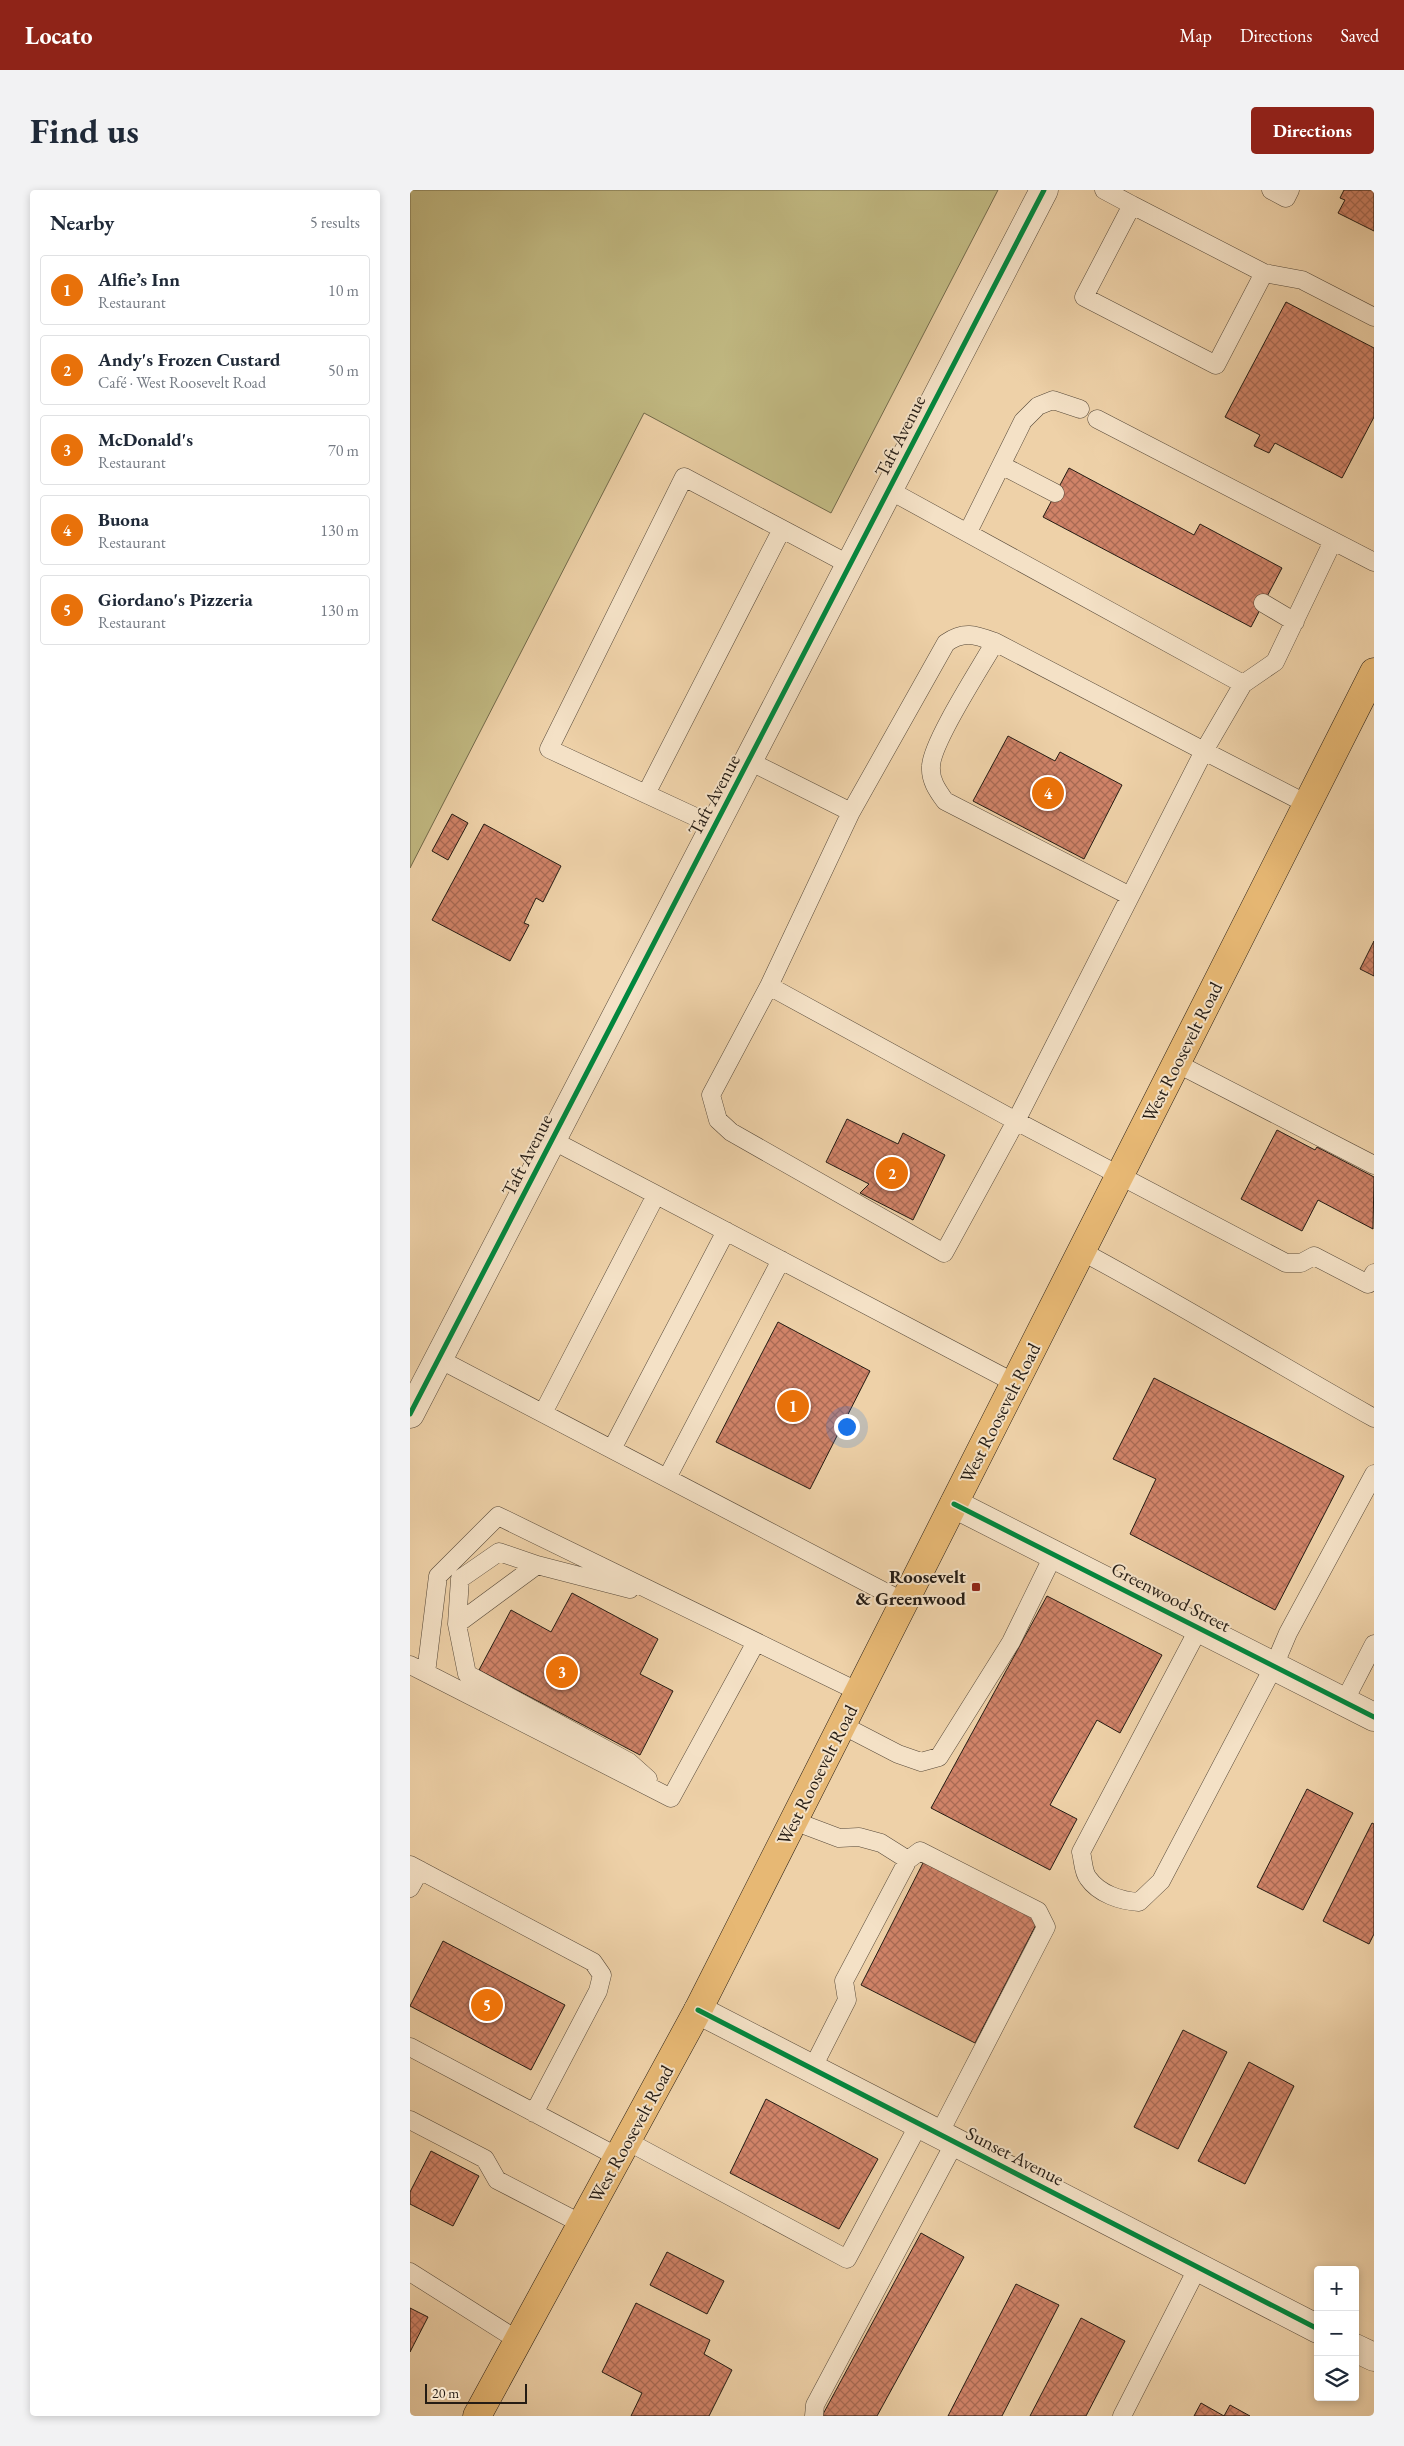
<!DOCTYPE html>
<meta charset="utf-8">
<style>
body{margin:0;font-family:"EB Garamond",serif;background:#f2f2f3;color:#1f2937}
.controls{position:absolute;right:15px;bottom:15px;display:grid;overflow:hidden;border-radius:5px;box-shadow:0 2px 8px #0003}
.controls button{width:45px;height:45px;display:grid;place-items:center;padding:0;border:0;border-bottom:1px solid #e0e1e3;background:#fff;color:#1f2937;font:25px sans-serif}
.scale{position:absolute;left:15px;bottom:12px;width:102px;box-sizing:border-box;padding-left:5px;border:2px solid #251c14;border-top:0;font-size:14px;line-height:18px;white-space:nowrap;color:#251c14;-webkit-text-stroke:4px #f4e1c6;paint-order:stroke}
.you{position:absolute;left:436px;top:1236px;width:18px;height:18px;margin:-12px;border:4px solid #fff;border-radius:50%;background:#1a73e8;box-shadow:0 0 0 8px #1a73e833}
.badge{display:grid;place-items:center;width:32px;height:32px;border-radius:50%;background:#8f2418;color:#fff;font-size:16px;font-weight:700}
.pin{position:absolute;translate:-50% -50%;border:2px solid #fff;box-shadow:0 1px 5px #0006}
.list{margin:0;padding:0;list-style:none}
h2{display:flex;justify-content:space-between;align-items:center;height:65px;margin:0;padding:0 20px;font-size:21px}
h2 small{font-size:16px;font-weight:400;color:#747a83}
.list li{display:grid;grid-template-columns:32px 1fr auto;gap:15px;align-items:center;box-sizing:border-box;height:70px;margin:0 10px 10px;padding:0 10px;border:1px solid #e0e1e3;border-radius:5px}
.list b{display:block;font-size:19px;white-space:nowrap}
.list p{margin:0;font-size:16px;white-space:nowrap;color:#747a83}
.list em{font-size:16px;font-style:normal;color:#747a83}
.icon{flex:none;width:28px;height:28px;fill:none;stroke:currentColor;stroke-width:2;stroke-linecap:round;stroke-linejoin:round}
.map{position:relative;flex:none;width:964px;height:2226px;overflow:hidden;border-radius:5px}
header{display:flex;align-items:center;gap:30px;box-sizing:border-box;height:70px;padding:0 25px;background:#8f2418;color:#fff}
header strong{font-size:24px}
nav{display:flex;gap:28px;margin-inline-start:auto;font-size:18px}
.intro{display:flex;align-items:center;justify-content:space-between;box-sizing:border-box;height:120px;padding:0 30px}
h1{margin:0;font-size:35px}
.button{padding:12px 22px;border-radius:5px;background:#8f2418;color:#fff;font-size:18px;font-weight:700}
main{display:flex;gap:30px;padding:0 30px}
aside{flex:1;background:#fff;border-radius:5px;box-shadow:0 2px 8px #0003}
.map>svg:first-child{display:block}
.green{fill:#c1b982;stroke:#736a4b}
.building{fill:url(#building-cross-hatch);stroke:#251c14}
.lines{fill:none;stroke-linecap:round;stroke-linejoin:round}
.lane-casing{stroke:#574939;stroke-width:19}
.street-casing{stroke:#574939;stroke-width:29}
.primary-casing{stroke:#251c14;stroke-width:29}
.lane{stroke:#f4e1c6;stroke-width:18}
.street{stroke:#f4e1c6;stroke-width:28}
.primary{stroke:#e7b874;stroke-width:28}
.cycleway-casing{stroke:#f4e1c6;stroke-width:8}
.cycleway{stroke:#00873e;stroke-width:5}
.poi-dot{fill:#8f2418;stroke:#f4e1c6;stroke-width:2}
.labels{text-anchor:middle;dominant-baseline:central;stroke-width:4;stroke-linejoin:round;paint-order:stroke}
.street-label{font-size:19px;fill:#251c14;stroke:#f4e1c6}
.poi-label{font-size:19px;font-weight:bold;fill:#251c14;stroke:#f4e1c6;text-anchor:end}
</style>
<header>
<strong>Locato</strong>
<nav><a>Map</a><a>Directions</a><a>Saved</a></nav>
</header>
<div class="intro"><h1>Find us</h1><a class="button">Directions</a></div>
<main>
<aside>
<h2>Nearby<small>5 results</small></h2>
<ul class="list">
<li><span class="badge" style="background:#e8710a">1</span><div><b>Alfie’s Inn</b><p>Restaurant</p></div><em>10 m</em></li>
<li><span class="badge" style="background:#e8710a">2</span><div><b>Andy's Frozen Custard</b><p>Café · West Roosevelt Road</p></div><em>50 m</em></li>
<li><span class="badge" style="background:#e8710a">3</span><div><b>McDonald's</b><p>Restaurant</p></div><em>70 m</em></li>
<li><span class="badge" style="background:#e8710a">4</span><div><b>Buona</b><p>Restaurant</p></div><em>130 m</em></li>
<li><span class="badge" style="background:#e8710a">5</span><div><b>Giordano's Pizzeria</b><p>Restaurant</p></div><em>130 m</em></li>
</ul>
</aside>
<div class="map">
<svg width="964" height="2226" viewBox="0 0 964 2226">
<defs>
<pattern id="building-cross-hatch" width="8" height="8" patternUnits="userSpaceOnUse" patternTransform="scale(1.25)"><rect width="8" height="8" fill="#d08368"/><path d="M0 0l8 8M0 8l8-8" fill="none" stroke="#a96a54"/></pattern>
</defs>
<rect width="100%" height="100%" fill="#eed1a8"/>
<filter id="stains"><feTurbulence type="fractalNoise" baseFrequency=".004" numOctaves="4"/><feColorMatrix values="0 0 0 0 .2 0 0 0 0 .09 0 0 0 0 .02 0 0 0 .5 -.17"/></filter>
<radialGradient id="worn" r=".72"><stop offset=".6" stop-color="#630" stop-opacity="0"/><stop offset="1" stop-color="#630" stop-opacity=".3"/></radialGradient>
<path class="green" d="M 0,0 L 588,0 L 421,323 L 234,223 L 0,678 Z"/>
<path class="building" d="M 934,0 L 964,0 L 964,41 L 928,23 L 935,10 L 930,8 Z
M 876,112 L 964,158 L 964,227 L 932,288 L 865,253 L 859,263 L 844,256 L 850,245 L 815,227 Z
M 659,278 L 784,345 L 790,334 L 872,378 L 841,437 L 633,327 Z
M 598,546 L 645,571 L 650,562 L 712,595 L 674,669 L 563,611 Z
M 42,624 L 58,633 L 38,670 L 22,661 Z
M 74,634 L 151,676 L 133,712 L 126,708 L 114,733 L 119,735 L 100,771 L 22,730 Z
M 964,751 L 964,786 L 950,779 Z
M 437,929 L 488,954 L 493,943 L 535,965 L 503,1030 L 450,1003 L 459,994 L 416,972 Z
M 867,940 L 905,960 L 907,957 L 964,987 L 963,1039 L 908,1010 L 892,1041 L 831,1009 Z
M 368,1132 L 460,1181 L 400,1299 L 306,1252 Z
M 744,1188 L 934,1286 L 865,1420 L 720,1344 L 746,1289 L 703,1269 Z
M 162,1403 L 248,1449 L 230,1484 L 263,1501 L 230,1565 L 69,1480 L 101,1420 L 141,1442 Z
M 637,1406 L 752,1465 L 710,1543 L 687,1530 L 640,1615 L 667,1629 L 640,1680 L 521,1618 Z
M 897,1599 L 943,1623 L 893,1720 L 847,1697 Z
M 962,1633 L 964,1634 L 964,1744 L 959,1754 L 913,1731 Z
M 514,1671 L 629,1729 L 565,1853 L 451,1795 Z
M 33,1751 L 155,1815 L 121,1880 L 0,1816 Z
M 773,1840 L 817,1862 L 768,1959 L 724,1937 Z
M 839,1872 L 884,1896 L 835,1994 L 788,1971 Z
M 356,1909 L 468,1969 L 429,2039 L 320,1983 Z
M 21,1961 L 69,1986 L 43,2036 L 0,2014 L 0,2002 Z
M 511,2043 L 554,2067 L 467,2226 L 412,2226 Z
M 257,2062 L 314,2091 L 297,2124 L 240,2095 Z
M 606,2094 L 649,2115 L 592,2226 L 538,2226 Z
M 226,2113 L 300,2150 L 294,2164 L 322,2180 L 299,2226 L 221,2226 L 232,2203 L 192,2182 Z
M 0,2118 L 18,2127 L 0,2162 Z
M 671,2128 L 715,2151 L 676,2226 L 620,2226 Z
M 791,2213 L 814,2226 L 820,2215 L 840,2226 L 784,2226 Z"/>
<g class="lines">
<defs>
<path id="lane" d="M 694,0 L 722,15
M 861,0 L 876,8 L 880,0
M 854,83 L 806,175 L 674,107 L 722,15 L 854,83 L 892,90 L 964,127
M 687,229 L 964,372
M 593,276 L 645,303
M 479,300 L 833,494
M 558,342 L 613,231 L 628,216 L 643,210 L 670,219
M 853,413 L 885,432
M 585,452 C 571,477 522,552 521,576 C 520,590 527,600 535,611 L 720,706
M 339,571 L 441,622 L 536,453 C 554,440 566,445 585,452 L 794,561 L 833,494 L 865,472 L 923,351
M 236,604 L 372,339
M 897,614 L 794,561 L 606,931 L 876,1073 L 891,1073 L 904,1066 L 958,1094 L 964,1083
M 305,636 L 139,559 L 274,287 L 440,375
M 359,796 L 606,931 L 534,1063 L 321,942 L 308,930 L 301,905 Z
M 359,796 L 441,622
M 766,873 L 964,975
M 142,950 L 605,1193
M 671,1061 C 770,1114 866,1173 964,1228
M 29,1169 L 494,1412
M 133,1223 L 246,1005
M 202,1259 L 316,1041
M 257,1288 L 371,1070
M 220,1399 L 127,1375 L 47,1434 L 57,1484 L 219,1572 L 238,1589
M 47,1434 L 50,1389 L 89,1362 L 127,1375
M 789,1438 L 671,1662 C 673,1669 673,1682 678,1688 C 689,1704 711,1711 729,1712 L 751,1691 L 864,1476 L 878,1443 L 964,1284
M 346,1452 L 261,1608 L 16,1483 L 28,1386 L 88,1326 L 449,1502
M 0,1475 L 16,1483
M 934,1512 L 964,1454
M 432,1535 L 488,1564 L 511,1572 L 529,1567 L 601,1452 L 644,1364
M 384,1631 L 429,1648 L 449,1647 L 471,1653 L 498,1670 L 434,1791 L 437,1810 L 402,1879
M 498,1670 L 510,1661 L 628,1721 L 636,1737 L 529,1944
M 0,1675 L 183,1772 L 192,1785 L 188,1801 L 124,1923
M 0,1698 L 10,1680
M 0,1857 L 208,1967
M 0,1930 L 75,1969 L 87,1990 L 172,2034
M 217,1951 L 437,2069 L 509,1934
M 0,2082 L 109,2151
M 404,2226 L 405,2215 L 545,1952
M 712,2226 L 788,2077"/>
<path id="street" d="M 0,1224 L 634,0
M 544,1314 L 964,1527
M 288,1820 L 908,2139
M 945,2158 L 964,2167"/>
<path id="primary" d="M 67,2226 L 288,1820 L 964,482"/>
</defs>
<use href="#lane" class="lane-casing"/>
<use href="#street" class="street-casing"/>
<use href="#primary" class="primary-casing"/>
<use href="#lane" class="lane"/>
<use href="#street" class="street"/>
<use href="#primary" class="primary"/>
<defs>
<path id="cycleway" d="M 0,1224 L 634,0
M 544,1314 L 964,1527
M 288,1820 L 908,2139"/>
</defs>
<use href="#cycleway" class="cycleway-casing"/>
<use href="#cycleway" class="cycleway"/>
</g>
<rect class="poi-dot" x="561" y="1392" width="10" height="10" rx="2.5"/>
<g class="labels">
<g class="street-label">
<text transform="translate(490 246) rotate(-63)">Taft Avenue</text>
<text transform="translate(304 605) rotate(-62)">Taft Avenue</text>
<text transform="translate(772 862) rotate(-63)">West Roosevelt Road</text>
<text transform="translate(117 965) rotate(-63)">Taft Avenue</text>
<text transform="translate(590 1223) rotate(-63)">West Roosevelt Road</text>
<text transform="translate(761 1407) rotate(27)">Greenwood Street</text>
<text transform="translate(407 1585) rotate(-63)">West Roosevelt Road</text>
<text transform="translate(221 1944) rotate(-61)">West Roosevelt Road</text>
<text transform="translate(605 1966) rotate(27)">Sunset Avenue</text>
</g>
<g class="poi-label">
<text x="556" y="1386">Roosevelt<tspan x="556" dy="22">&amp; Greenwood</tspan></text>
</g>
</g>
<rect width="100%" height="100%" filter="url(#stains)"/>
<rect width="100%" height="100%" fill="url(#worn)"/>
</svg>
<div class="controls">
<button>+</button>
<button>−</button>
<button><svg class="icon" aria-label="layers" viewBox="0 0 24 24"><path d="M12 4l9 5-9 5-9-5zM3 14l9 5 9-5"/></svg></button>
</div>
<div class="scale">20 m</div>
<div class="you"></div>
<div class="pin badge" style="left:383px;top:1216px;background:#e8710a">1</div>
<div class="pin badge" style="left:482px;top:983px;background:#e8710a">2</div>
<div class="pin badge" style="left:152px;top:1482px;background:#e8710a">3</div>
<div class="pin badge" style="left:638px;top:603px;background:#e8710a">4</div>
<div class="pin badge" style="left:77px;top:1815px;background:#e8710a">5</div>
</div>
</main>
